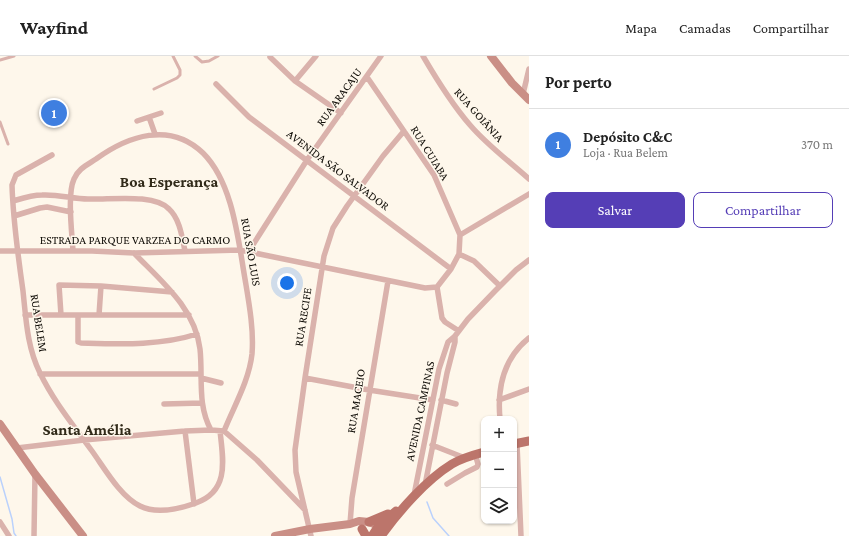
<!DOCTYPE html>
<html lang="pt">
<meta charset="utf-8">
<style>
body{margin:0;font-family:"Crimson Pro",serif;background:#f2f2f2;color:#222}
.controls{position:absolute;right:12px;bottom:12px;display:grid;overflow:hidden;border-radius:8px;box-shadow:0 1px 3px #0004}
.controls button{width:36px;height:36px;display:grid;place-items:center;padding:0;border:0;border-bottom:1px solid #e0e0e0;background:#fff;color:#222;font:20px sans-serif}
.you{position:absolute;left:287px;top:227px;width:14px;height:14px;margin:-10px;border:3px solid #fff;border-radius:50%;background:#1a73e8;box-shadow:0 0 0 6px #1a73e833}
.badge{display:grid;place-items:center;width:26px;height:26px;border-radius:50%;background:#553eb6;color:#fff;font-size:13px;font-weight:700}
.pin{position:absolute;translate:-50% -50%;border:2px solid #fff;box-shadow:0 1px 4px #0006}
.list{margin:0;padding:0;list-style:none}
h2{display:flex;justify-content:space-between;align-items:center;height:52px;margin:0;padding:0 16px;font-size:17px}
h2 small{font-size:13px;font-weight:400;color:#767676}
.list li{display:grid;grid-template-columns:26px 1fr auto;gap:12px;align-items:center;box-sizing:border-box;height:72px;padding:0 16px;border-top:1px solid #e0e0e0}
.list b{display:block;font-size:15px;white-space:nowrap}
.list p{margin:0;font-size:13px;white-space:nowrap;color:#767676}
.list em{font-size:13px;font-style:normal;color:#767676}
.actions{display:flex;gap:8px;padding:12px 16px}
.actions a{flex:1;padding:9px 0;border:1px solid #553eb6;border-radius:8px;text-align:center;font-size:14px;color:#553eb6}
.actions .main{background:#553eb6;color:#fff}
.icon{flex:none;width:22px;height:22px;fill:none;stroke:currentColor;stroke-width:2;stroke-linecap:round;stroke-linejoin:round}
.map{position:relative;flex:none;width:529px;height:480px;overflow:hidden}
header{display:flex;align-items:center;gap:24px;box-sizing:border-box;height:56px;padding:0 20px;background:#fff;border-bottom:1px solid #e0e0e0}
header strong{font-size:19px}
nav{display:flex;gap:22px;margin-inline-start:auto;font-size:14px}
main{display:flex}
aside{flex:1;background:#fff}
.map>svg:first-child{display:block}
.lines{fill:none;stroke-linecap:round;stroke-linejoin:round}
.stream{stroke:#bad1fc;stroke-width:1.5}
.lane{stroke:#dab2ac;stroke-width:3}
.street{stroke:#dab2ac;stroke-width:5.5}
.secondary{stroke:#ca8f86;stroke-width:8}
.primary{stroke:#bc756b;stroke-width:9}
.labels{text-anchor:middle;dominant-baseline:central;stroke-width:3;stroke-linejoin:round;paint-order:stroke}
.street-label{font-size:12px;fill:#0f0c06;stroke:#fef7eb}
.district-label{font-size:16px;font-weight:bold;fill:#312a19;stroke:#fef7eb}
</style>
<header>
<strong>Wayfind</strong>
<nav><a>Mapa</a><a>Camadas</a><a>Compartilhar</a></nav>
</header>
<main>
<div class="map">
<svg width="529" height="480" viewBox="0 0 529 480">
<rect width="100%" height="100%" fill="#fef7eb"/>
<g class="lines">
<path class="stream" d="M 0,421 L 12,463 L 14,477 L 16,480
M 427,446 L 433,462 L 449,480"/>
<path class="lane" d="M 195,0 L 202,6 L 209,5 L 218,0
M 0,4 L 14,0
M 154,33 L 177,22 L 180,19 L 180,14 L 173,0
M 0,66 L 8,88"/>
<path class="street" d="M 423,0 C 437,24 451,47 470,69 C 487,89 509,105 529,123
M 270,1 L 295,25 L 341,57
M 295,25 L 316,0
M 216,28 L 249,61 L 451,213
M 523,38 L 529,13
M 149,61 L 161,57
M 137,65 L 149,61 L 155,78
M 52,99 L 16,119 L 12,129 C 13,164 18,200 23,235 C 26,263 27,291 40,317 C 54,346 74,370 92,395 C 105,413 120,440 140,450 C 156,458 179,453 196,447 C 230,435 223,403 220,375
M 13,145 C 23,142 32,139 42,139 C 58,138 73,143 88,143 C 109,144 154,137 169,153 C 180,163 182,181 185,195
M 14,160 L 40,152 L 47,151 L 71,156
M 460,179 L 529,138
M 0,195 L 92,195 L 134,197 L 240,194 L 425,232 L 437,231 L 451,213 L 459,198 L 460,179 L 434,119 L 367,21
M 73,195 C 72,177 67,138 74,123 C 78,113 87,109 96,103 C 128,80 170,65 203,97 C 233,127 238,183 245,223 C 249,247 254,274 252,298 C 249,325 234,350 224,375 L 211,374 C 197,349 203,321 200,293 C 195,252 161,225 134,197
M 249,195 L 307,104 L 381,0
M 459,198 L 474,205 L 500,230
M 437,231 L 442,262 L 445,266 L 459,275
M 25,259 L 189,259
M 61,259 L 59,229 L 101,230 L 172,236
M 78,259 L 78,286 L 81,287 C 119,288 160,290 197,278
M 99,259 L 101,230
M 40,318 L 201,318
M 201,322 L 221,327
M 305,322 L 369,334 L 433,344
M 441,344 L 456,348
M 499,344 L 529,333
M 164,348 L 202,347
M 500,363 C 497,332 504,302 529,282
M 185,375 L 194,448
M 224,375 L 257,404 L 305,454
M 517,388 L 521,480
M 432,389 L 465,402
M 17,392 L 84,384 L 185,375 L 211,374
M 447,428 L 465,417 L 477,411 L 478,408 L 475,398
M 425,429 L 447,317 L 455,286 L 455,280
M 414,439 L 439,313 L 448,286 L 455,280 L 468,263 L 495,235 L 516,214 L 529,204
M 0,466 L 9,480
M 350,468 L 352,442 L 388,225
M 34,480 L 35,418
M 311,480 L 296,416 L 295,394 L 305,322 L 324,200 L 333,172 L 347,150 L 383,100 L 404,75"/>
<path class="secondary" d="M 491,0 L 512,27 L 529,44
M 0,368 L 35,418 L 83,480
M 275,480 L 310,473 L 350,468 L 359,465 L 369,466 L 374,468"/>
<path class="primary" d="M 514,388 L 529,385
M 369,466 L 388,458
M 362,473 L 366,480
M 372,480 L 378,471 L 396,455
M 381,480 C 399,455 426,424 452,408 C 462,402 473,399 484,396"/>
</g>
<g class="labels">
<g class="street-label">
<text transform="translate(339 41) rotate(-54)">RUA ARACAJU</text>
<text transform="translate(479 59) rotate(48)">RUA GOIÂNIA</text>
<text transform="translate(430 97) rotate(58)">RUA CUIABA</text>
<text transform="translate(338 114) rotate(37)">AVENIDA SÃO SALVADOR</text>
<text x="135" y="184">ESTRADA PARQUE VARZEA DO CARMO</text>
<text transform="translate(251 196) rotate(80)">RUA SÃO LUIS</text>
<text transform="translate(303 261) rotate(-81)">RUA RECIFE</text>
<text transform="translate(39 267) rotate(81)">RUA BELEM</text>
<text transform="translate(356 345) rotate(-81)">RUA MACEIO</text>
<text transform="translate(420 355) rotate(-78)">AVENIDA CAMPINAS</text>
</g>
<g class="district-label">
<text x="169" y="125">Boa Esperança</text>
<text x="87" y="373">Santa Amélia</text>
</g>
</g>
</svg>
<div class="controls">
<button>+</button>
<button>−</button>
<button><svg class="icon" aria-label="layers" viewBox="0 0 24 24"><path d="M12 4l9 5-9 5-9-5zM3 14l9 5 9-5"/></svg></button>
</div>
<div class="you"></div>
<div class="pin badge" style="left:54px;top:57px;background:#3f7fe0">1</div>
</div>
<aside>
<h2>Por perto<small></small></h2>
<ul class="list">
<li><span class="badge" style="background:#3f7fe0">1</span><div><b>Depósito C&amp;C</b><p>Loja · Rua Belem</p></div><em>370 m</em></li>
</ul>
<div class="actions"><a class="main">Salvar</a><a>Compartilhar</a></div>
</aside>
</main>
